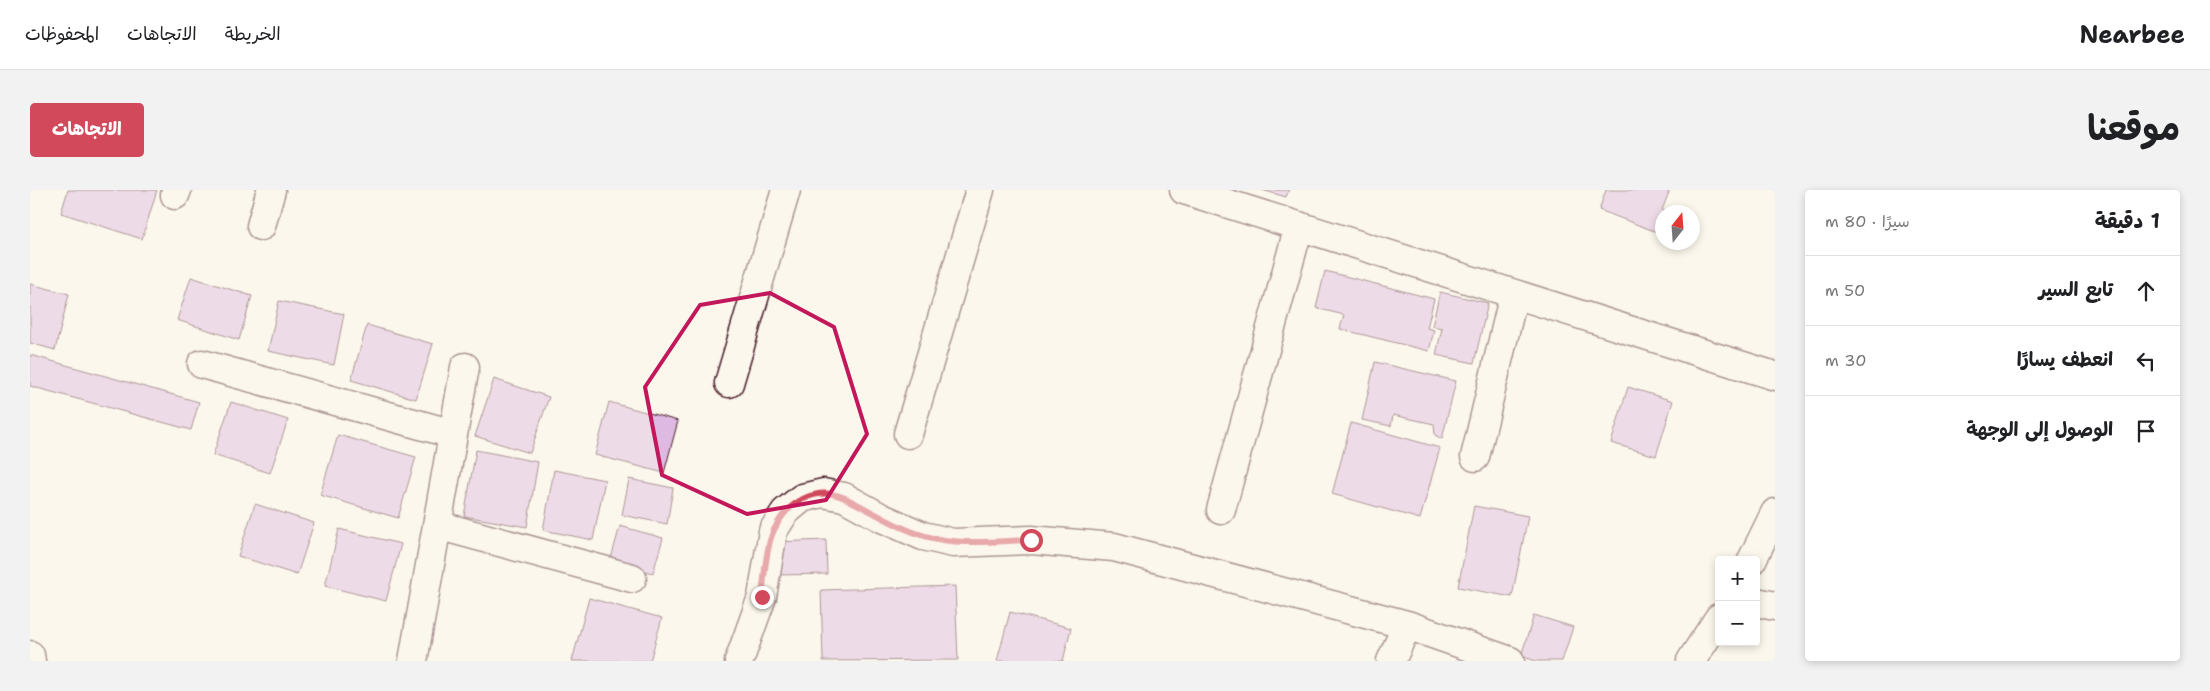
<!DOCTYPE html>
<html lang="ar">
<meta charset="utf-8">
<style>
body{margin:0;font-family:"Shantell Sans","Playpen Sans Arabic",sans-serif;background:#f2f2f2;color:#202124;direction:rtl}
.controls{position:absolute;right:15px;bottom:15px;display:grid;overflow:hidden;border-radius:5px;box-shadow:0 2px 8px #0003}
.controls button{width:45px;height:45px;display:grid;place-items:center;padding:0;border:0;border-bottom:1px solid #e0e0e0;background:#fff;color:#202124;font:25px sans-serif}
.compass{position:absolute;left:1625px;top:15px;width:45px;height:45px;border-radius:50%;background:#fff;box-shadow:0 2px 8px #0003;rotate:17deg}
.stop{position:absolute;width:15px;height:15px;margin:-11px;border:4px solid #d1495b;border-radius:50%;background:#fff}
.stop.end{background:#d1495b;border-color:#fff;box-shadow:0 1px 5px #0008}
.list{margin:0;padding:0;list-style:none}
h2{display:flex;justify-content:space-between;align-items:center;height:65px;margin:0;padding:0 20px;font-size:21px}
h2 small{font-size:16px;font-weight:400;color:#757577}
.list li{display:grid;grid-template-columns:32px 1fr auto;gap:15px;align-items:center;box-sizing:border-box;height:70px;padding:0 20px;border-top:1px solid #e0e0e0}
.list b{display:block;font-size:19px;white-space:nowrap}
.list em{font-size:16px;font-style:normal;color:#757577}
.icon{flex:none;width:28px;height:28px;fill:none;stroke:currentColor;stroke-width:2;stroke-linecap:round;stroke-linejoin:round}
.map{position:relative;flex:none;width:1745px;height:471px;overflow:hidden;direction:ltr;border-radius:5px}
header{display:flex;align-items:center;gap:30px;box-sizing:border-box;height:70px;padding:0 25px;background:#fff;border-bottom:1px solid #e0e0e0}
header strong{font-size:24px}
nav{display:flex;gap:28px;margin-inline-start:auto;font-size:18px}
.intro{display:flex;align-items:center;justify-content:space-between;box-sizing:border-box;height:120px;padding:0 30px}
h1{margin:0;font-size:35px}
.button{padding:12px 22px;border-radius:5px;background:#d1495b;color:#fff;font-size:18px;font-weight:700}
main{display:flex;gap:30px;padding:0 30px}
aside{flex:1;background:#fff;border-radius:5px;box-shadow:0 2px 8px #0003}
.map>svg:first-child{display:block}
.building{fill:#deb9e2;stroke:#4a1f2b}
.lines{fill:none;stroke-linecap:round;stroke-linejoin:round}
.minor-casing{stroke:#4a1f2b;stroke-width:31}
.major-casing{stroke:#4a1f2b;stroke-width:31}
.minor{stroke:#fbf7ec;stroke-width:28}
.major{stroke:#fbf7ec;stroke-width:28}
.route{stroke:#d1495b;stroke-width:6}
.marked{fill:none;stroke:#c2185b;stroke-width:4;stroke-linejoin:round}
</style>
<header>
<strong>Nearbee</strong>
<nav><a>الخريطة</a><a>الاتجاهات</a><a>المحفوظات</a></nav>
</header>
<div class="intro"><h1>موقعنا</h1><a class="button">الاتجاهات</a></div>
<main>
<aside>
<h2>1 دقيقة<small>سيرًا · 80 m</small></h2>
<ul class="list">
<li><svg class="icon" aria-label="ahead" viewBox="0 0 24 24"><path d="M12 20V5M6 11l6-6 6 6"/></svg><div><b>تابع السير</b></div><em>50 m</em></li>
<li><svg class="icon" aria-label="left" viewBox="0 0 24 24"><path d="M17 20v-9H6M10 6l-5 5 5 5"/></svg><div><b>انعطف يسارًا</b></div><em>30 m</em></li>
<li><svg class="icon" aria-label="arrive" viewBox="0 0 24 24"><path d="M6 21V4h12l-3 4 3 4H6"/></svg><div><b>الوصول إلى الوجهة</b></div></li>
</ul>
</aside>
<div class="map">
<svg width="1745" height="471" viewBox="0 0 1745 471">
<rect width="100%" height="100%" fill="#fbf7ec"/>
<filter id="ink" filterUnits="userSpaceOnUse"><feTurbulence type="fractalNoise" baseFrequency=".02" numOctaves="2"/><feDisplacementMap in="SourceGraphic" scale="10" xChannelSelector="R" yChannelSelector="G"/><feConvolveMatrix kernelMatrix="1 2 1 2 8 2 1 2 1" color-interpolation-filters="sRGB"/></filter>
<g filter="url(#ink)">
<path class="building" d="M 38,0 L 127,0 L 112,49 L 31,23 Z
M 1232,0 L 1259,0 L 1256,7 Z
M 1576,0 L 1634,0 L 1639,2 L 1632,20 L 1638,22 L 1632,22 L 1632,44 L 1569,20 Z
M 1295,81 L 1404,109 L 1397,138 L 1404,140 L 1399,161 L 1310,139 L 1314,125 L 1286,118 Z
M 161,87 L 222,106 L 209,150 L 147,130 Z
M 0,94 L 39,104 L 25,160 L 0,153 Z
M 1410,102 L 1458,113 L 1444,173 L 1406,165 L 1412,138 L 1402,136 Z
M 249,111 L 314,124 L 304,175 L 238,161 Z
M 337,135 L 403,154 L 386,209 L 321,190 Z
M 0,165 L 169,212 L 161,240 L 0,196 Z
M 1345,172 L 1426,191 L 1412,249 L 1405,245 L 1404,234 L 1363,225 L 1361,236 L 1332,230 Z
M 464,189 L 519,207 L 500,263 L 445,246 Z
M 1598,197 L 1643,211 L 1626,266 L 1581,253 Z
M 201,212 L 258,230 L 240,283 L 183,265 Z
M 579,212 L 648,231 L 634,283 L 565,265 Z
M 1321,233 L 1410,258 L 1390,329 L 1302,304 Z
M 308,245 L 386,267 L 368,328 L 290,305 Z
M 446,260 L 508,272 L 497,337 L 434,326 Z
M 524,280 L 575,290 L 563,350 L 513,340 Z
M 599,289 L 643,298 L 637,334 L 592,325 Z
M 225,314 L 284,333 L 267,385 L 208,366 Z
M 1444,316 L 1498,326 L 1482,407 L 1428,397 Z
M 590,336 L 633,348 L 623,383 L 580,372 Z
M 309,339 L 371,354 L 356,411 L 295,396 Z
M 796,350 L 797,384 L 749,385 L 747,352 Z
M 925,396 L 928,470 L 793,471 L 791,400 Z
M 559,408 L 632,428 L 620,471 L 542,471 Z
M 980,422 L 1041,438 L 1033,471 L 967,471 Z
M 1504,425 L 1543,437 L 1532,471 L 1506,471 L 1491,466 Z"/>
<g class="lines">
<defs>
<path id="minor" d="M 1154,0 L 1745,186
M 145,5 L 147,0
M 231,36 L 241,0
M 172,174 L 423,244
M 699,193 L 756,0
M 878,244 L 950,0
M 1445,267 L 1484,104
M 1191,320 L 1269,36
M 407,335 L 602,388
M 1726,412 L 1745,416
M 0,465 L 1,471
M 383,471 L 435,177
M 709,471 L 732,407 L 743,341 L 755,322 L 772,308 L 793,303 L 814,307 L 852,328 L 893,346 L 923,353 L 1001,350 L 1084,357 L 1377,435 L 1480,471
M 1361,471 L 1377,435"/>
<path id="major" d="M 1722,370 L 1745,323
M 1661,471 L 1689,428"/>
</defs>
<use href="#minor" class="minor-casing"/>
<use href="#major" class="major-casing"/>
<use href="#minor" class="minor"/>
<use href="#major" class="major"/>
</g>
</g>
<g class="lines" filter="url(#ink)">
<path class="route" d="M 732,407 C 734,389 736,355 744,340 C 757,312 786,295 815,308 C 842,321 867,338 895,346 C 929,356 965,351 1001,350"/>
</g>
<path d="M0 0H1745V471H0ZM 740,103 L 804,137 L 837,244 L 796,310 L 717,324 L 632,285 L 615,197 L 670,115 Z" fill="#fbf7ec" fill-opacity=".55" fill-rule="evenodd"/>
<path class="marked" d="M 740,103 L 804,137 L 837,244 L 796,310 L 717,324 L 632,285 L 615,197 L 670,115 Z"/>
</svg>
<div class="controls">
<button>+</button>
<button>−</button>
</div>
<svg class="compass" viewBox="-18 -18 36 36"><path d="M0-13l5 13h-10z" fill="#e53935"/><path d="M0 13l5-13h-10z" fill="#757577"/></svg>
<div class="stop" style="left:1001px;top:350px"></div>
<div class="stop end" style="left:732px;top:407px"></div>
</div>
</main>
